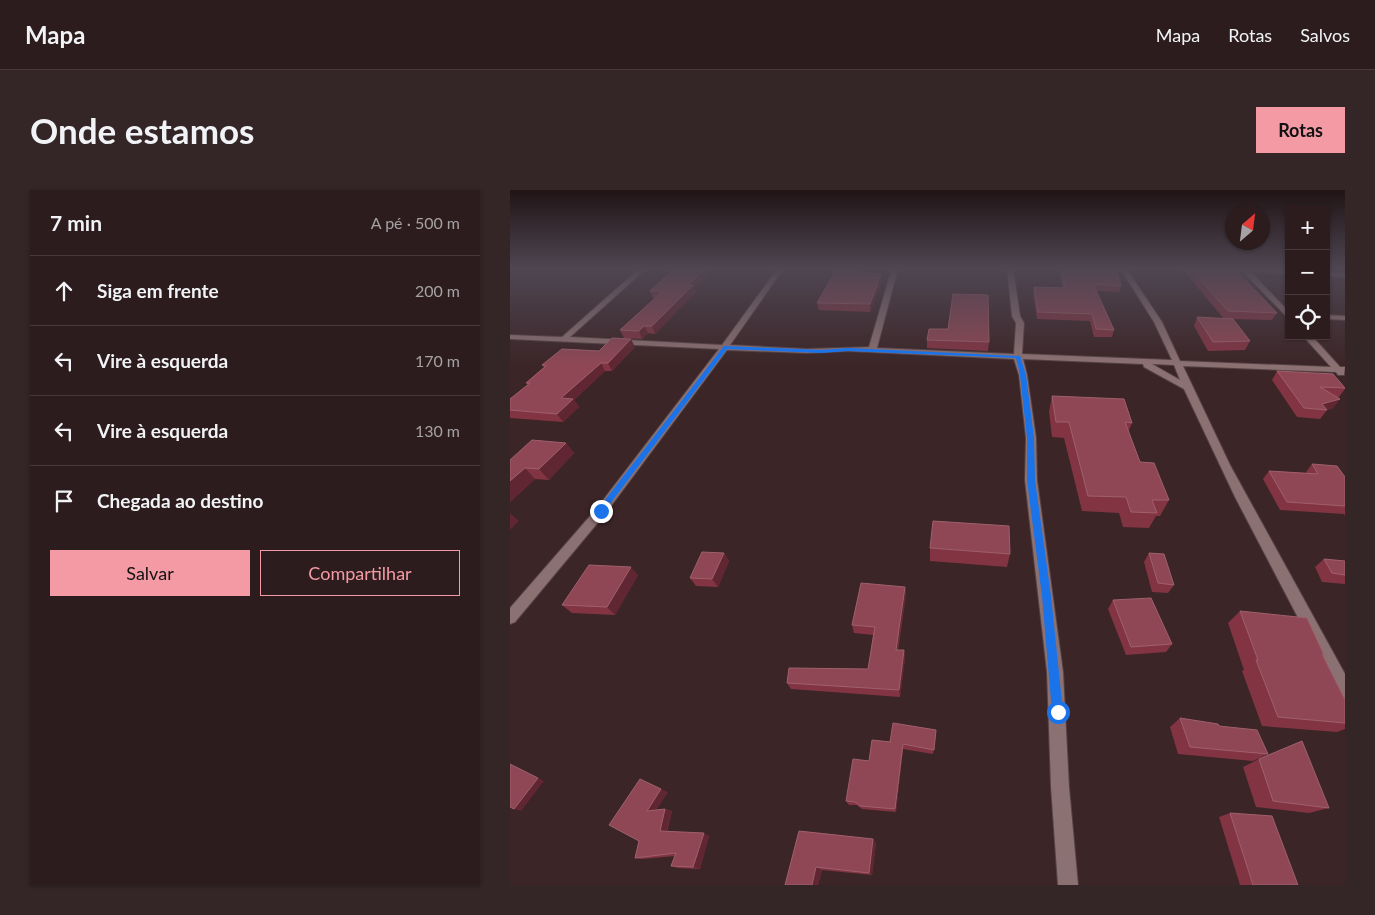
<!DOCTYPE html>
<html lang="pt">
<meta charset="utf-8">
<style>
body{margin:0;font-family:Lato,sans-serif;background:#342526;color:#f1f3f6}
.controls{position:absolute;right:15px;top:15px;display:grid;overflow:hidden;border-radius:0px;box-shadow:0 1px 4px #0004}
.controls button{width:45px;height:45px;display:grid;place-items:center;padding:0;border:0;border-bottom:1px solid #483a3b;background:#2c1c1d;color:#f1f3f6;font:25px sans-serif}
.compass{position:absolute;left:715px;top:15px;width:45px;height:45px;border-radius:50%;background:#2c1c1d;box-shadow:0 1px 4px #0004;rotate:28deg}
.stop{position:absolute;width:15px;height:15px;margin:-11px;border:4px solid #1a73e8;border-radius:50%;background:#fff}
.stop.end{background:#1a73e8;border-color:#fff;box-shadow:0 1px 5px #0008}
.list{margin:0;padding:0;list-style:none}
h2{display:flex;justify-content:space-between;align-items:center;height:65px;margin:0;padding:0 20px;font-size:21px}
h2 small{font-size:16px;font-weight:400;color:#a6a1a4}
.list li{display:grid;grid-template-columns:32px 1fr auto;gap:15px;align-items:center;box-sizing:border-box;height:70px;padding:0 20px;border-top:1px solid #483a3b}
.list b{display:block;font-size:19px;white-space:nowrap}
.list em{font-size:16px;font-style:normal;color:#a6a1a4}
.actions{display:flex;gap:10px;padding:15px 20px}
.actions a{flex:1;padding:11px 0;border:1px solid #f49aa5;border-radius:0px;text-align:center;font-size:18px;color:#f49aa5}
.actions .main{background:#f49aa5;color:#111}
.icon{flex:none;width:28px;height:28px;fill:none;stroke:currentColor;stroke-width:2;stroke-linecap:round;stroke-linejoin:round}
.map{position:relative;flex:none;width:835px;height:695px;overflow:hidden;border-radius:0px}
header{display:flex;align-items:center;gap:30px;box-sizing:border-box;height:70px;padding:0 25px;background:#2c1c1d;border-bottom:1px solid #483a3b}
header strong{font-size:24px}
nav{display:flex;gap:28px;margin-inline-start:auto;font-size:18px}
.intro{display:flex;align-items:center;justify-content:space-between;box-sizing:border-box;height:120px;padding:0 30px}
h1{margin:0;font-size:35px}
.button{padding:12px 22px;border-radius:0px;background:#f49aa5;color:#111;font-size:18px;font-weight:700}
main{display:flex;gap:30px;padding:0 30px}
aside{flex:1;background:#2c1c1d;border-radius:0px;box-shadow:0 1px 4px #0004}
.map>svg:first-child{display:block}
.lines{fill:none;stroke-linecap:round;stroke-linejoin:round}
.minor-casing{stroke:#554244;stroke-width:2}
.minor{fill:#8c7173;fill-rule:evenodd}
.wall{fill:#823443}
.shaded-wall{fill:#602631}
.building{fill:#8f4755;stroke:#9f606c}
.route{fill:#1a73e8}
</style>
<header>
<strong>Mapa</strong>
<nav><a>Mapa</a><a>Rotas</a><a>Salvos</a></nav>
</header>
<div class="intro"><h1>Onde estamos</h1><a class="button">Rotas</a></div>
<main>
<aside>
<h2>7 min<small>A pé · 500 m</small></h2>
<ul class="list">
<li><svg class="icon" aria-label="ahead" viewBox="0 0 24 24"><path d="M12 20V5M6 11l6-6 6 6"/></svg><div><b>Siga em frente</b></div><em>200 m</em></li>
<li><svg class="icon" aria-label="left" viewBox="0 0 24 24"><path d="M17 20v-9H6M10 6l-5 5 5 5"/></svg><div><b>Vire à esquerda</b></div><em>170 m</em></li>
<li><svg class="icon" aria-label="left" viewBox="0 0 24 24"><path d="M17 20v-9H6M10 6l-5 5 5 5"/></svg><div><b>Vire à esquerda</b></div><em>130 m</em></li>
<li><svg class="icon" aria-label="arrive" viewBox="0 0 24 24"><path d="M6 21V4h12l-3 4 3 4H6"/></svg><div><b>Chegada ao destino</b></div></li>
</ul>
<div class="actions"><a class="main">Salvar</a><a>Compartilhar</a></div>
</aside>
<div class="map">
<svg width="835" height="695" viewBox="0 0 835 695">
<rect width="100%" height="100%" fill="#3b2527"/>
<g class="lines">
<defs>
<path id="minor" d="M 130,78 L 137,78 L 60,147 L 212,155 L 268,78 L 274,78 L 220,155 L 297,159 L 359,157 L 382,78 L 388,78 L 367,158 L 504,164 L 506,133 L 502,126 L 497,78 L 503,78 L 510,126 L 514,133 L 512,164 L 662,170 L 644,132 L 610,78 L 616,78 L 652,132 L 670,171 L 821,177 L 793,146 L 802,146 L 830,177 L 835,177 L 834,185 L 828,185 L 826,182 L 673,176 L 720,275 L 835,484 L 835,508 L 829,506 L 725,307 L 674,199 L 634,177 L 633,174 L 513,169 L 517,185 L 526,248 L 527,290 L 553,482 L 559,597 L 568,695 L 548,695 L 541,597 L 537,482 L 515,290 L 516,248 L 509,185 L 504,169 L 338,161 L 297,163 L 217,160 L 95,324 L 5,432 L 0,434 L 0,418 L 87,318 L 209,159 L 0,149 L 0,145 L 52,147 ZM 642,174 L 664,175 L 670,190 Z
M 666,78 L 745,78 L 779,80 L 779,84 L 740,81 L 779,122 L 779,129 L 732,81 L 669,80 Z
M 816,82 L 835,83 L 835,87 L 816,86 Z
M 816,125 L 835,126 L 835,130 L 816,129 Z"/>
</defs>
<use href="#minor" class="minor-casing"/>
<use href="#minor" class="minor"/>
</g>
<path class="wall" d="M 165,78 L 201,78 L 190,93 L 184,98 L 186,102 L 145,144 L 138,143 L 132,149 L 114,148 L 110,140 L 145,108 L 143,108 L 140,101 Z
M 549,78 L 583,78 L 584,80 L 611,96 L 609,102 L 586,101 L 604,140 L 602,147 L 584,147 L 580,131 L 527,129 L 523,103 L 524,97 L 552,98 Z
M 677,78 L 724,78 L 767,123 L 762,130 L 721,129 L 740,151 L 735,160 L 698,161 L 684,136 L 687,127 L 714,129 L 675,82 Z
M 349,83 L 371,84 L 372,91 L 360,122 L 309,120 L 307,113 Z
M 417,150 L 479,152 L 478,161 L 417,158 Z
M 125,157 L 102,181 L 95,181 L 64,210 L 69,217 L 53,232 L 0,228 L 0,209 L 18,195 L 16,193 L 34,177 L 32,175 L 89,161 Z
M 767,181 L 835,198 L 835,199 L 829,207 L 825,207 L 830,209 L 823,218 L 817,220 L 810,229 L 787,227 L 762,190 Z
M 542,206 L 622,233 L 618,242 L 630,272 L 659,310 L 650,326 L 646,326 L 639,338 L 613,337 L 609,323 L 572,321 L 554,248 L 542,247 L 539,222 Z
M 56,253 L 64,263 L 39,290 L 25,289 L 0,312 L 0,270 Z
M 802,274 L 835,287 L 835,326 L 834,324 L 770,320 L 753,289 L 759,281 L 796,283 L 796,282 Z
M 420,358 L 500,364 L 497,377 L 420,371 Z
M 214,363 L 219,371 L 208,397 L 186,396 L 180,388 Z
M 639,363 L 664,395 L 658,403 L 642,402 L 634,372 Z
M 814,369 L 835,371 L 835,394 L 812,392 L 805,377 Z
M 128,385 L 105,425 L 62,423 L 52,415 Z
M 395,397 L 396,405 L 388,460 L 394,460 L 395,468 L 390,507 L 281,499 L 277,493 L 358,479 L 363,445 L 344,443 L 342,435 Z
M 603,410 L 662,454 L 656,462 L 616,465 L 598,419 Z
M 730,421 L 814,465 L 813,466 L 835,510 L 835,539 L 827,542 L 752,536 L 732,481 L 734,480 L 718,433 Z
M 670,528 L 758,564 L 743,571 L 668,564 L 660,537 Z
M 426,540 L 423,564 L 393,559 L 386,622 L 352,619 L 347,615 L 339,615 L 336,611 L 359,571 L 380,552 Z
M 749,569 L 819,618 L 799,623 L 746,617 L 733,577 Z
M 158,602 L 146,620 L 155,619 L 162,621 L 157,642 L 199,646 L 190,679 L 168,678 L 161,676 L 165,666 L 132,669 L 125,668 L 129,651 L 99,635 Z
M 720,623 L 788,695 L 730,695 L 709,627 Z
M 289,641 L 363,649 L 366,653 L 362,685 L 312,680 L 308,695 L 275,695 Z"/>
<path class="shaded-wall" d="M 194,78 L 201,78 L 190,93 L 184,98 L 186,102 L 145,144 L 142,136 L 178,95 Z
M 371,84 L 372,91 L 360,122 L 360,114 Z
M 134,136 L 138,143 L 132,149 L 129,141 Z
M 121,149 L 125,157 L 102,181 L 98,173 Z
M 91,173 L 95,181 L 64,210 L 69,217 L 53,232 L 47,224 L 51,208 Z
M 830,209 L 823,218 L 816,220 L 812,214 Z
M 56,253 L 64,263 L 39,290 L 29,279 Z
M 15,278 L 25,289 L 0,312 L 0,291 Z
M 0,323 L 9,331 L 0,340 Z
M 214,363 L 219,371 L 208,397 L 202,389 Z
M 121,377 L 128,385 L 105,425 L 97,417 Z
M 395,397 L 396,405 L 386,467 L 386,460 Z
M 394,460 L 395,468 L 390,507 L 389,500 Z
M 393,554 L 393,559 L 386,622 L 385,619 Z
M 0,574 L 34,591 L 11,621 L 4,619 Z
M 151,599 L 158,602 L 144,623 L 137,621 Z
M 155,619 L 162,621 L 156,643 L 150,641 Z
M 194,643 L 199,646 L 190,679 L 183,677 Z
M 363,649 L 366,653 L 362,685 L 359,683 Z
M 306,677 L 312,680 L 308,695 L 302,695 Z"/>
<path class="building" d="M 165,78 L 194,78 L 188,86 L 178,95 L 183,95 L 142,136 L 134,136 L 129,141 L 110,140 L 153,101 L 140,101 Z
M 327,78 L 349,78 L 349,83 L 371,84 L 360,114 L 307,113 Z
M 551,78 L 583,78 L 584,80 L 607,81 L 611,96 L 583,94 L 604,140 L 586,139 L 582,124 L 528,122 L 524,97 L 555,98 Z
M 680,78 L 724,78 L 767,123 L 718,121 Z
M 443,104 L 478,105 L 479,152 L 417,150 L 419,139 L 438,139 Z
M 687,127 L 723,129 L 740,151 L 703,152 Z
M 102,148 L 121,149 L 98,173 L 91,173 L 51,208 L 63,209 L 47,224 L 0,220 L 0,209 L 20,193 L 16,193 L 36,176 L 32,175 L 52,159 L 89,161 Z
M 767,181 L 823,184 L 835,198 L 810,197 L 830,209 L 812,214 L 817,220 L 794,218 Z
M 542,206 L 614,209 L 622,233 L 615,232 L 630,272 L 644,273 L 659,310 L 642,310 L 647,323 L 621,322 L 616,307 L 578,306 L 559,232 L 546,232 Z
M 22,250 L 56,253 L 29,279 L 15,278 L 0,291 L 0,270 Z
M 802,274 L 827,276 L 835,287 L 835,316 L 777,312 L 759,281 L 808,284 Z
M 423,331 L 499,336 L 500,364 L 420,358 Z
M 192,362 L 214,363 L 202,389 L 180,388 Z
M 639,363 L 654,364 L 664,395 L 648,393 Z
M 814,369 L 835,371 L 835,385 L 822,383 Z
M 79,375 L 121,377 L 97,417 L 52,415 Z
M 351,393 L 395,397 L 386,460 L 394,460 L 389,500 L 277,493 L 279,478 L 358,479 L 365,437 L 342,435 Z
M 641,408 L 662,454 L 621,457 L 603,410 Z
M 730,421 L 797,428 L 814,465 L 812,464 L 835,510 L 835,533 L 768,527 L 746,470 L 748,470 Z
M 670,528 L 708,534 L 709,536 L 747,540 L 758,564 L 680,557 Z
M 383,533 L 426,540 L 424,560 L 393,554 L 385,619 L 350,616 L 345,612 L 336,611 L 343,569 L 359,571 L 362,550 L 381,552 L 380,552 Z
M 792,551 L 819,618 L 763,611 L 749,569 Z
M 0,574 L 28,588 L 4,619 L 0,617 Z
M 130,589 L 151,599 L 137,621 L 155,619 L 150,641 L 194,643 L 183,677 L 161,676 L 166,663 L 125,668 L 129,651 L 99,635 Z
M 720,623 L 762,626 L 788,695 L 743,695 Z
M 289,641 L 363,649 L 359,683 L 306,677 L 302,695 L 275,695 Z"/>
<linearGradient id="sky" x2="0" y2="1"><stop stop-color="#201415"/><stop offset="0.45" stop-color="#4f4652"/><stop offset="1" stop-color="#4f4652" stop-opacity="0"/></linearGradient>
<rect width="835" height="175" fill="url(#sky)"/>
<path class="route" d="M 214,156 L 312,160 L 338,158 L 510,166 L 516,185 L 524,248 L 525,290 L 541,406 L 553,522 L 552,525 L 548,527 L 544,525 L 542,522 L 532,406 L 517,290 L 517,248 L 510,185 L 506,168 L 338,161 L 312,163 L 217,159 L 93,323 L 88,323 L 88,319 Z"/>
</svg>
<div class="controls">
<button>+</button>
<button>−</button>
<button><svg class="icon" aria-label="locate" viewBox="0 0 24 24"><circle cx="12" cy="12" r="6"/><path d="M12 2v4M12 18v4M2 12h4M18 12h4"/></svg></button>
</div>
<svg class="compass" viewBox="-18 -18 36 36"><path d="M0-13l5 13h-10z" fill="#e53935"/><path d="M0 13l5-13h-10z" fill="#a6a1a4"/></svg>
<div class="stop" style="left:548px;top:522px"></div>
<div class="stop end" style="left:91px;top:321px"></div>
</div>
</main>
